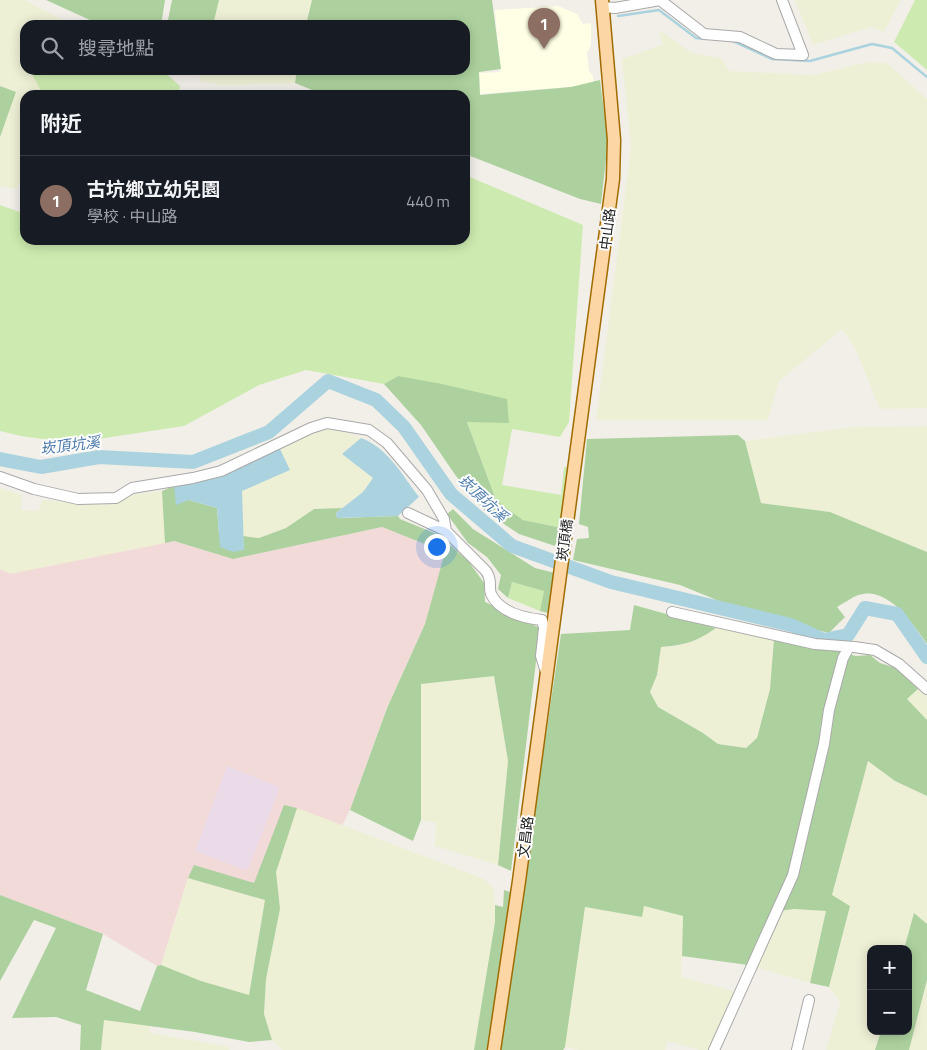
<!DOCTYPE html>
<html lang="zh-TW">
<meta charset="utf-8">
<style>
body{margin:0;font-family:"Titillium Web","Noto Sans TC",sans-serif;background:#20242c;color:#f1f3f6}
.controls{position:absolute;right:15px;bottom:15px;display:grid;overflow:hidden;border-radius:10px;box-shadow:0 2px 12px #0003}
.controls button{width:45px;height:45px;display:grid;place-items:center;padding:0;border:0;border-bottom:1px solid #363941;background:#171b24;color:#f1f3f6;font:25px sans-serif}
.you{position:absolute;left:436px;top:546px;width:18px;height:18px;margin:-12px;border:4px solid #fff;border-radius:50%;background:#1a73e8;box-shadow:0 0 0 8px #1a73e833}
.badge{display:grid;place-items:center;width:32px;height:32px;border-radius:50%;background:#d40000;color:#fff;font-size:16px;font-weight:700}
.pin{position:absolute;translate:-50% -41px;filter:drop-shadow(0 1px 2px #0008)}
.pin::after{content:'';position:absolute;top:26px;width:18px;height:15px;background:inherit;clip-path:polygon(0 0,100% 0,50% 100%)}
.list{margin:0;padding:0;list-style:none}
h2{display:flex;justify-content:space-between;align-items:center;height:65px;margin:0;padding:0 20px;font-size:21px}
h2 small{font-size:16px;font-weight:400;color:#9ea1a6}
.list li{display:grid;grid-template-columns:32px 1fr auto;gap:15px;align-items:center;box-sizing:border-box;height:90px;padding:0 20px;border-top:1px solid #363941}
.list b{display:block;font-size:19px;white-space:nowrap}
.list p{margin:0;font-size:16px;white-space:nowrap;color:#9ea1a6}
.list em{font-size:16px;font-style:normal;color:#9ea1a6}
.icon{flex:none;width:28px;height:28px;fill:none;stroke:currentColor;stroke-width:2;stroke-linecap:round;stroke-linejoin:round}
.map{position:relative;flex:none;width:927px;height:1050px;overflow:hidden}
.search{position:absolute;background:#171b24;box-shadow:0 2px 12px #0003;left:20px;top:20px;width:450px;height:55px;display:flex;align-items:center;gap:12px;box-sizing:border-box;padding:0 18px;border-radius:15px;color:#9ea1a6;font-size:19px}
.panel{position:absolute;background:#171b24;box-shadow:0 2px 12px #0003;left:20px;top:90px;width:450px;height:155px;border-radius:15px}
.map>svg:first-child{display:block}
.commercial{fill:#f2dad9}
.industrial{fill:#ebdbe8}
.education{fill:#ffffe5}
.farmland{fill:#eef0d5}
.grass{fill:#cdebb0}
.forest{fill:#add19e}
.water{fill:#aad3df}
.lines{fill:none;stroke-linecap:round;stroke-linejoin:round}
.stream{stroke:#aad3df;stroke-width:2.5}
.river{stroke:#aad3df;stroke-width:14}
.minor-casing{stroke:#a9a9a9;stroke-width:12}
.major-casing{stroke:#a06b00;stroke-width:15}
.minor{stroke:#fff;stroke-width:10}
.major{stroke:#fcd6a4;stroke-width:12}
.labels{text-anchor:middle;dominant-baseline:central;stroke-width:4;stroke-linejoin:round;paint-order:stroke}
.street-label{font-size:14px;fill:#222;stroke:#fff}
.water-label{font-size:15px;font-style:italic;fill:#4a7aab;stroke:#fff}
</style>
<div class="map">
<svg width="927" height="1050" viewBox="0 0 927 1050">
<rect width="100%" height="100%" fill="#f2efe9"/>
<path class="commercial" d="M 382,527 L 446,552 L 425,624 L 387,707 L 350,810 L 342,826 L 297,809 L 276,872 L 280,909 L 188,878 L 161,965 L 157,966 L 103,934 L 0,895 L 0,569 L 10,573 L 174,541 L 233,559 Z"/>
<path class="industrial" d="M 227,766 L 277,786 L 279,790 L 249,867 L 244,870 L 195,851 Z"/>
<path class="education" d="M 558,6 L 577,14 L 583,24 L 591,23 L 591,45 L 587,53 L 589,71 L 593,76 L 593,85 L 480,94 L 479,73 L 500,72 L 495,10 Z"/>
<path class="farmland" d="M 0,0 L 25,0 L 64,21 L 61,25 L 25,25 L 25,70 L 30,70 L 43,95 L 25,95 L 25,167 L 17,189 L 0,186 L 0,137 L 16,92 L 0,86 Z
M 219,0 L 312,0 L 306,25 L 213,25 Z
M 795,0 L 901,0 L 884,32 L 871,27 L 813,45 Z
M 660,31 L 692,53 L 721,58 L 729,71 L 814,75 L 868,62 L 887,63 L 927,99 L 927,408 L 880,409 L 855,348 L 842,329 L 779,381 L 768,420 L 596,420 L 631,148 L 622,59 L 662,45 Z
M 202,70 L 297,70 L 295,83 L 223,85 L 199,81 Z
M 927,426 L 927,552 L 830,512 L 760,503 L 745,441 L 853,427 Z
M 325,429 L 348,433 L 361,438 L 342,454 L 373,478 L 363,492 L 342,508 L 314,509 L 286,528 L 259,538 L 243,536 L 242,491 L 289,470 L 279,447 Z
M 0,488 L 22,495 L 21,510 L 38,511 L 43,500 L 107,505 L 136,494 L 162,491 L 165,543 L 10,574 L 0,569 Z
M 716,628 L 774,639 L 770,689 L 757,738 L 746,748 L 718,744 L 703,733 L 658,707 L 650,692 L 657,675 L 661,647 L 678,646 L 697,640 Z
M 494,676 L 508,761 L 498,865 L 435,846 L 436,823 L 421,820 L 421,684 Z
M 918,689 L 927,697 L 927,720 L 907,699 Z
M 868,760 L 895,781 L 927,796 L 927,924 L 914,913 L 904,949 L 871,949 L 871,1031 L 881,1031 L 875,1050 L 826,1050 L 840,1002 L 829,987 L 850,906 L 832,896 Z
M 297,808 L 484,879 L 494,889 L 495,922 L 474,1050 L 283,1050 L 272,1040 L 264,1014 L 266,979 L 280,909 L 276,872 Z
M 188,878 L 265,900 L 249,995 L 201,981 L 161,965 Z
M 643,906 L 683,916 L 681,977 L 734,991 L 708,1050 L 700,1050 L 668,1041 L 665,1050 L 578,1050 L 565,1047 L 585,907 L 641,917 Z
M 794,909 L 826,911 L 810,983 L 748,965 L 771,912 Z
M 927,980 L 927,1050 L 909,1050 Z
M 104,1019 L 150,1025 L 150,1033 L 230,1047 L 229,1050 L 101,1050 Z"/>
<path class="grass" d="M 915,0 L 927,0 L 927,70 L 894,42 Z
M 30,70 L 162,70 L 180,86 L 178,95 L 43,95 Z
M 465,175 L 583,225 L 569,422 L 560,437 L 512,429 L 502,485 L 561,495 L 564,467 L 571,467 L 562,528 L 523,520 L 496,500 L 467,422 L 398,376 L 384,384 L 306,370 L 259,385 L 184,426 L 72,443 L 21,436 L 0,431 L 0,205 L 25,214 L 25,240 L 147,240 L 159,242 L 160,240 L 465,240 Z
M 512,582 L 545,591 L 540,611 L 508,598 Z"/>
<path class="forest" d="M 46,0 L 165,0 L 161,25 L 101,25 Z
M 172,0 L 219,0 L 213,25 L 167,25 Z
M 312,0 L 492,0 L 501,69 L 479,72 L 480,95 L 571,87 L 600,80 L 608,141 L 601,204 L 580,199 L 465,154 L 465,95 L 324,95 L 295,83 L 297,70 L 465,70 L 465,25 L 306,25 Z
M 0,86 L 16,92 L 0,137 Z
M 398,376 L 442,384 L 507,399 L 509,423 L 467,422 L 496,500 L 523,520 L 562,528 L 555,546 L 519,534 L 486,512 L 456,476 L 421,425 L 384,384 Z
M 738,435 L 745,441 L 761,503 L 830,512 L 927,552 L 927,644 C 913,624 888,585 858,595 C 851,598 844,603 837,607 L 845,617 L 829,633 L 746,612 L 680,585 L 573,560 L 577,539 L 589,538 L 588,527 L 579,524 L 587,439 Z
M 174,486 L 189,500 L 217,508 L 219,534 L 244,550 L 243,536 L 259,538 L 286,528 L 314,509 L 342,508 L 336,513 L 337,518 L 398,516 L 400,519 L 439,535 L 469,562 L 484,583 L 485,602 L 540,628 L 511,871 L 498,865 L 508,761 L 494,676 L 421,684 L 421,820 L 413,841 L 350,810 L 387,708 L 425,624 L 445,552 L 382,527 L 233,559 L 174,541 L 165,543 L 162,491 Z
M 453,509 L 473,529 L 535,568 L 555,573 L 552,614 L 540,611 L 544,591 L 512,582 L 508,598 L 498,589 L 501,575 L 487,557 L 468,543 L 447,514 Z
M 634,605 L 716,628 C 696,642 685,645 661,647 L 657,675 L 650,692 L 658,707 L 703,733 L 718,744 L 746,748 L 757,738 L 770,689 L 774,639 L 834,650 L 856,656 L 870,655 L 880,663 L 896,668 L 918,689 L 907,699 L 927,720 L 927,796 L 895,781 L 868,761 L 832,895 L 850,906 L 829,987 L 810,983 L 826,911 L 794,909 L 772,912 L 748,965 L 682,956 L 683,916 L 644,906 L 642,917 L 585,907 L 565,1047 L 563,1050 L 499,1050 L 561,634 L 630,630 Z
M 284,805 L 297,808 L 276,872 L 280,909 L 266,979 L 264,1014 L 272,1040 L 249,1042 L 195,1032 L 104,1020 L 101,1050 L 80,1050 L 81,1025 L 56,1017 L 12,1018 L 56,928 L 34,920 L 0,981 L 0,895 L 103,934 L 86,990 L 140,1011 L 157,966 L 161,965 L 201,981 L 249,995 L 265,900 L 188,878 L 194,865 L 254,883 Z
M 504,890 L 516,894 L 487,1050 L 474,1050 L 495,922 L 495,905 L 503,907 Z
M 914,913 L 927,924 L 927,980 L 909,1050 L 875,1050 L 881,1031 L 908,1031 L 908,949 L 904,949 Z"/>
<path class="water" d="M 361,438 C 388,448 402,475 419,497 L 398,516 L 337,518 L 336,513 L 363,492 L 373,478 L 342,454 Z
M 279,447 L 290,470 L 242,491 L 244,550 L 233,552 L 220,547 L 217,508 L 189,500 L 176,505 L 174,486 Z"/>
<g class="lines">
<path class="stream" d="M 618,16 L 659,10 L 696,38 L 705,39
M 733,41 L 772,59 L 810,61 L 872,44 L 892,48 L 927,77"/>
<path class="river" d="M 0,459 L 41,467 L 99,457 L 193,462 L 269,432 L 328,381 L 376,400 L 404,427 L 451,494 L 512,546 L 611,582 L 791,625 L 824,640 L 848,635 L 865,608 L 897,614 L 927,657"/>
<defs>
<path id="minor" d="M 660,0 L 704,34 L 740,37 L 776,54 L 803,55 L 782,0
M 602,7 L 615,8 L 660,0
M 0,477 L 34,489 L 78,499 L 116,498 L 132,488 L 193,478 L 221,471 L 311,428 L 327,423 L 369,430 L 387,443 L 427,490 L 444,519 L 446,531
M 408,513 L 446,531 L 486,571 C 493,581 488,585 491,594 C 500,613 524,618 542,620 L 544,628 L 541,656 L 546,672
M 672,612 L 815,644 L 854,647 L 875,650 L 899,664 L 927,689
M 714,1050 L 793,875 L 824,744 L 829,710 L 843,658 L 849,647
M 797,1050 L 809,1000"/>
<path id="major" d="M 494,1050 L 519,881 L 613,179 L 614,140 L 602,0"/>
</defs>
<use href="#minor" class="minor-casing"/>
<use href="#major" class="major-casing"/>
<use href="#minor" class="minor"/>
<use href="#major" class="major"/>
</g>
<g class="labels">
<g class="street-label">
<text transform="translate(607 229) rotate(-83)">中山路</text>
<text transform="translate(564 540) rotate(-82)">崁頂橋</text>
<text transform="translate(525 837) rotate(-83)">文昌路</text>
</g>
<g class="water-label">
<text transform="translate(70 445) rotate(-7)">崁頂坑溪</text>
<text transform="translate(483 498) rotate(43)">崁頂坑溪</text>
</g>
</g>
</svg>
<div class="controls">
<button>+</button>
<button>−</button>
</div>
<div class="you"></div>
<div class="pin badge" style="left:544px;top:49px;background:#8d6e63">1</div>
<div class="search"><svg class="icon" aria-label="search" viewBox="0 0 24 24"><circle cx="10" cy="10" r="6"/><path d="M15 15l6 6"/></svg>搜尋地點</div>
<section class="panel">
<h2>附近<small></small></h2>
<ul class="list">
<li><span class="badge" style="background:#8d6e63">1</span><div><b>古坑鄉立幼兒園</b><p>學校 · 中山路</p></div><em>440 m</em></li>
</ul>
</section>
</div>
